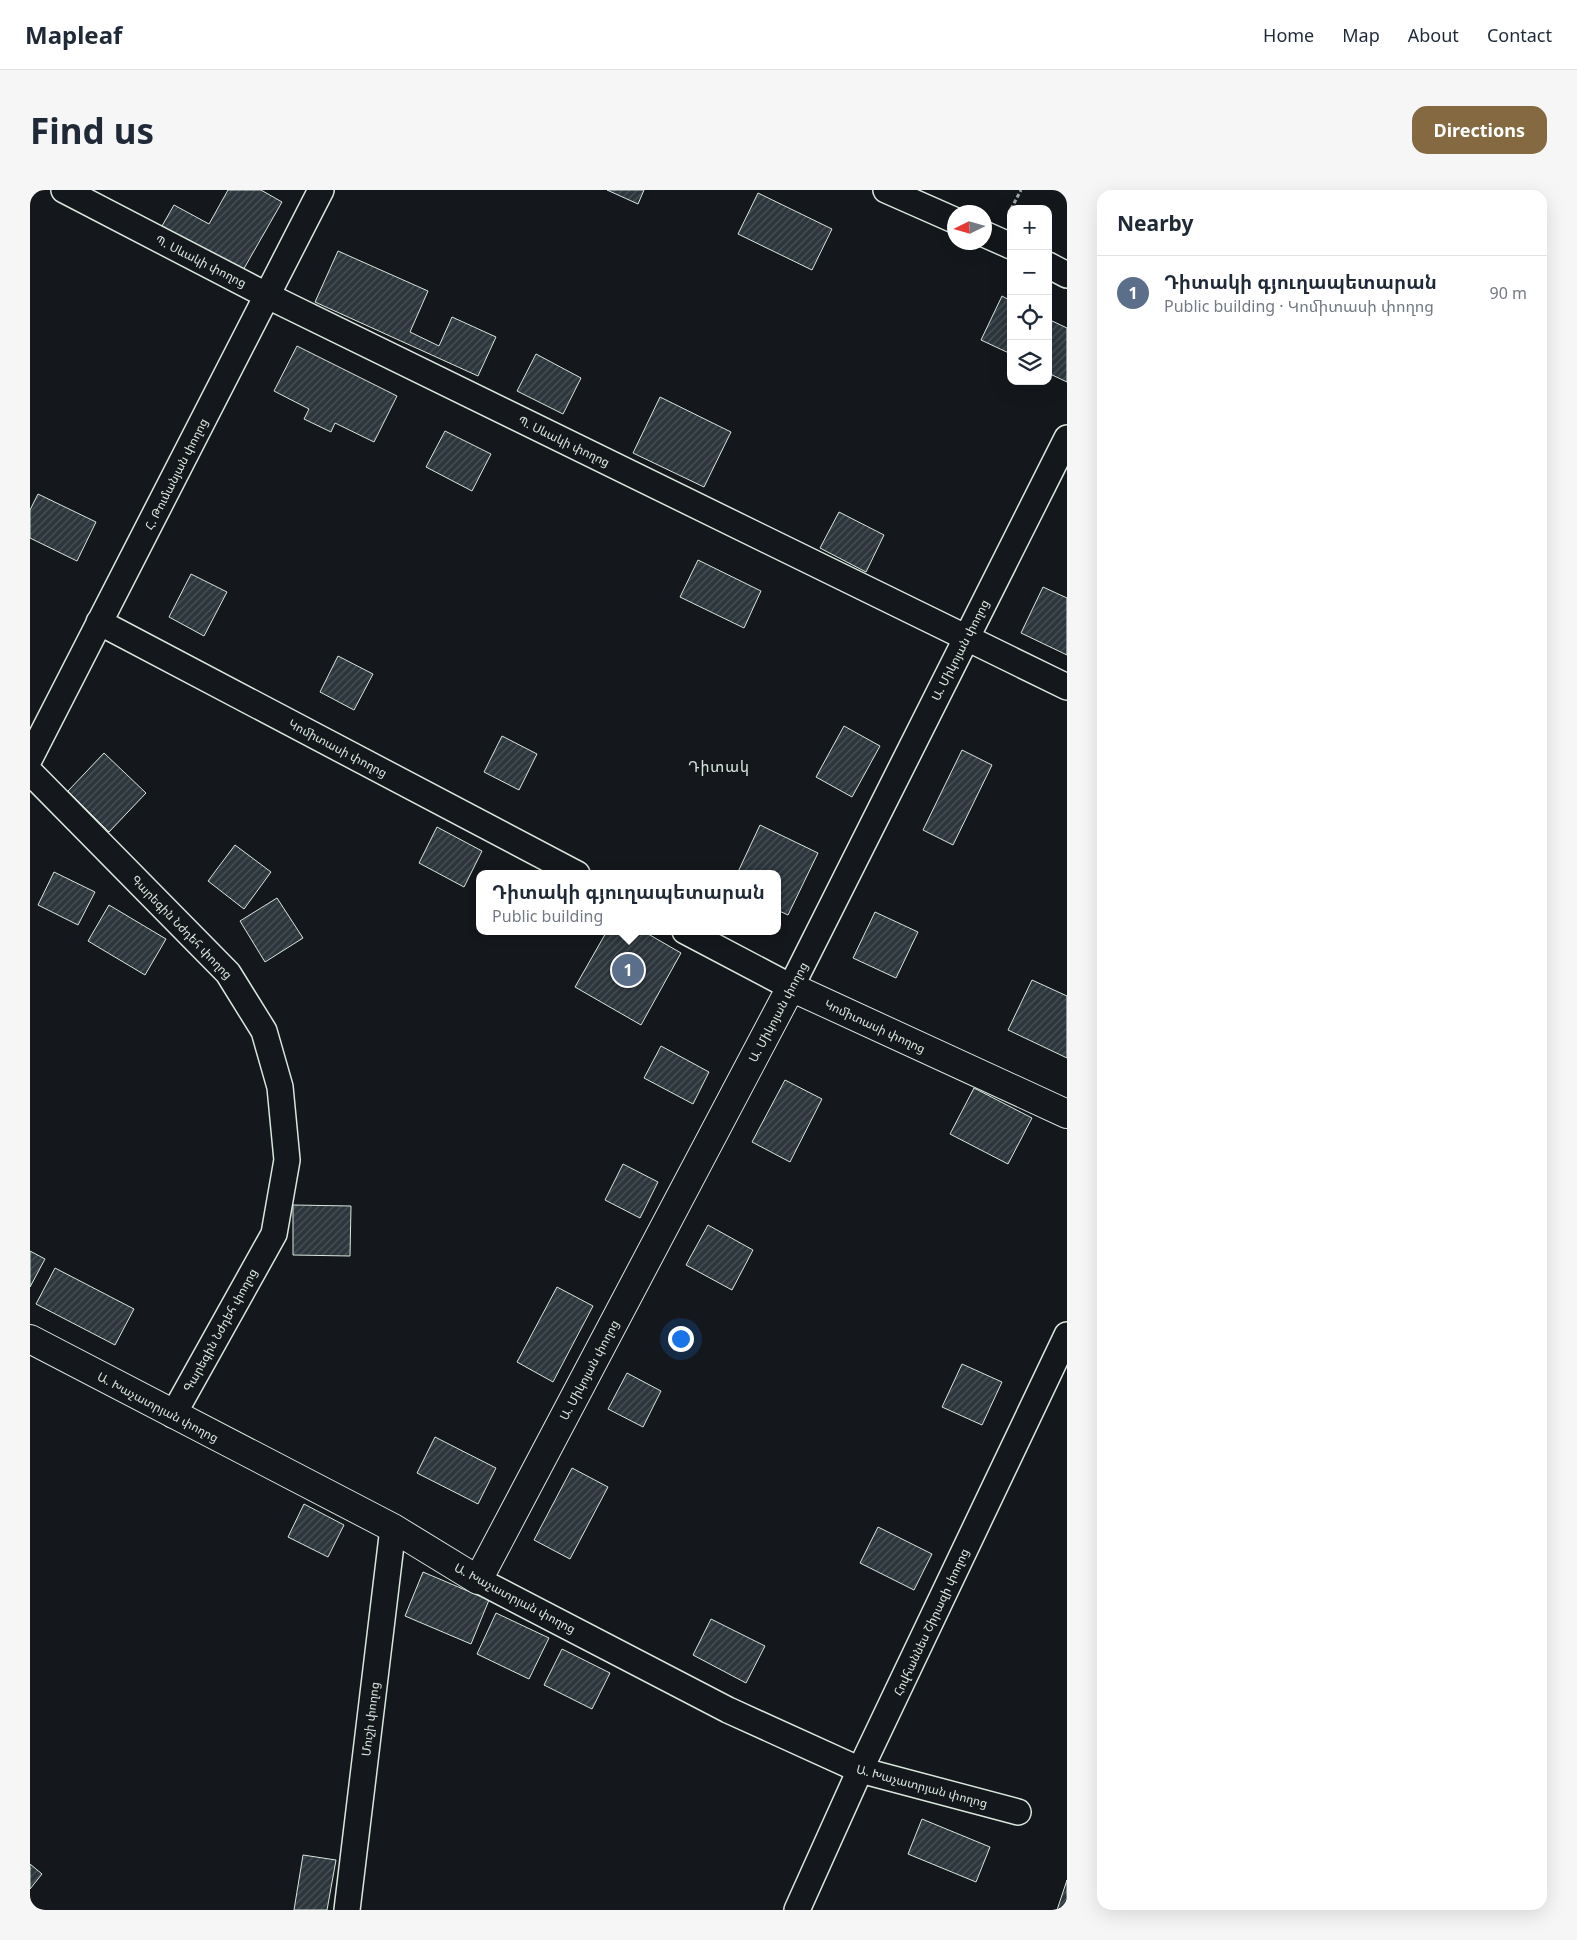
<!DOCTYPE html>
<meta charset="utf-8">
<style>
body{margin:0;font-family:"Noto Sans","Noto Sans Armenian",sans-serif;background:#f6f6f7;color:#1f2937}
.controls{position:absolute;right:15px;top:15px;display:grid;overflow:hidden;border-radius:10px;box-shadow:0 5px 20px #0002}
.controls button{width:45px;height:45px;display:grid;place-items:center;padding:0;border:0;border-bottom:1px solid #e0e1e3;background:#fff;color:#1f2937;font:25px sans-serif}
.compass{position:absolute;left:917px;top:15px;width:45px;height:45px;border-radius:50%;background:#fff;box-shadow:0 5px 20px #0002;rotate:265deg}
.you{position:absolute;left:650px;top:1148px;width:18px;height:18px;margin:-12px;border:4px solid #fff;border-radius:50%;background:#1a73e8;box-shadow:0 0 0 8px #1a73e833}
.badge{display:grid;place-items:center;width:32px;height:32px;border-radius:50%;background:#846941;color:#fff;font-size:16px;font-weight:700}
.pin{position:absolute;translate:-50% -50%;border:2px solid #fff;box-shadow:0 1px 5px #0006}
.popup{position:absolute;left:446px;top:680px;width:305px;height:65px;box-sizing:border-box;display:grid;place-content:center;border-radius:10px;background:#fff;filter:drop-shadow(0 1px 4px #0005);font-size:16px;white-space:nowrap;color:#747a83}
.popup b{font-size:19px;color:#1f2937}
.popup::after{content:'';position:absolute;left:50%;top:100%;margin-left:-10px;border:10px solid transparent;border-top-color:#fff}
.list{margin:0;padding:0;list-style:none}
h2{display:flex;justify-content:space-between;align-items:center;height:65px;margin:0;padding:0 20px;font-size:21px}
h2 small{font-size:16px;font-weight:400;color:#747a83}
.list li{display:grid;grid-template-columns:32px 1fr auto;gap:15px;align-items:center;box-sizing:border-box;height:75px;padding:0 20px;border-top:1px solid #e0e1e3}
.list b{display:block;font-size:19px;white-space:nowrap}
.list p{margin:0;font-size:16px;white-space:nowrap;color:#747a83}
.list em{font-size:16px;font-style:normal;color:#747a83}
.icon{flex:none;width:28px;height:28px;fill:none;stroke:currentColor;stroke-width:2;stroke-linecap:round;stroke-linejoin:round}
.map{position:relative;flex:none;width:1037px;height:1720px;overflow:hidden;border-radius:15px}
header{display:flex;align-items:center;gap:30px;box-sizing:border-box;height:70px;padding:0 25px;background:#fff;border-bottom:1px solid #e0e1e3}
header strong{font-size:24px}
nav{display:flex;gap:28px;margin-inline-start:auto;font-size:18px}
.intro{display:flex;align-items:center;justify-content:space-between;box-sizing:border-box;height:120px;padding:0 30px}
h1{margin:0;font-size:35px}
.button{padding:12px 22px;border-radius:15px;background:#846941;color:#fff;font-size:18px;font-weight:700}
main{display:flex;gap:30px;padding:0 30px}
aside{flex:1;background:#fff;border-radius:15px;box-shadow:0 5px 20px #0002}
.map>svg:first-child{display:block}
.building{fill:url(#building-hatch);stroke:#d8e6dc}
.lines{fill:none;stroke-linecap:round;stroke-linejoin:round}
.street-casing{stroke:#d8e6dc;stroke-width:28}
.secondary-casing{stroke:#d8e6dc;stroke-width:30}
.path{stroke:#9da8a2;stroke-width:3;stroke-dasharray:4 2.5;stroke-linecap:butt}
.street{stroke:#14181c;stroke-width:25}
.secondary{stroke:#14181c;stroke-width:28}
.labels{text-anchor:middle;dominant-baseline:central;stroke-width:4;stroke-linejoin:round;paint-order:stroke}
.street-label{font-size:12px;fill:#d8e6dc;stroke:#14181c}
.quarter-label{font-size:15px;letter-spacing:1px;fill:#d8e6dc;stroke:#14181c}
</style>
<header>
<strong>Mapleaf</strong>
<nav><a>Home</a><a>Map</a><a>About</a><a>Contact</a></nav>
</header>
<div class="intro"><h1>Find us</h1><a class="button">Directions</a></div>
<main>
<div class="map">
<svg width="1037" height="1720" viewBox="0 0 1037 1720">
<defs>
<pattern id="building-hatch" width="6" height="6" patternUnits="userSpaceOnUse" patternTransform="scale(1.25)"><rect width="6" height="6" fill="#2c363c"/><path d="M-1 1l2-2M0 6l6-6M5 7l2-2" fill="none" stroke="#4a5358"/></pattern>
</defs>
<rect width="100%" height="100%" fill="#14181c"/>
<path class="building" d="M 198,0 L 231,0 L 252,12 L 212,82 L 132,36 L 144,15 L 179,34 Z
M 577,0 L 614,0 L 608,14 Z
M 728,3 L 802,39 L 782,80 L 708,44 Z
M 308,61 L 398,101 L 380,142 L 409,156 L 422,127 L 466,147 L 448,186 L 285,112 Z
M 972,106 L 981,111 L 981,164 L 951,150 Z
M 1018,129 L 1037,138 L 1037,192 L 1018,183 Z
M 267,156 L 367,206 L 344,252 L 305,233 L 301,242 L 274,229 L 279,219 L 244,201 Z
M 506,164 L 551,188 L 533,224 L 487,201 Z
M 630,207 L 701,242 L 674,297 L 603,263 Z
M 415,241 L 461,264 L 442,301 L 396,277 Z
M 8,304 L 66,332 L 47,371 L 0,348 L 0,320 Z
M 809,322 L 854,345 L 836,382 L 790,358 Z
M 668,370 L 731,401 L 714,438 L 650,407 Z
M 161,384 L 197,402 L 174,446 L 139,427 Z
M 1013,397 L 1037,408 L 1037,465 L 991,443 Z
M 308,466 L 343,484 L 324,520 L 290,502 Z
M 814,536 L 850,556 L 822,607 L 786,587 Z
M 472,546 L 507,564 L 489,600 L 454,582 Z
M 932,560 L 962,575 L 923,655 L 893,640 Z
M 74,563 L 116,603 L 79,642 L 38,601 Z
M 730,635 L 788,663 L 758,725 L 747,720 L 747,684 L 707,684 Z
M 407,637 L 452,661 L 434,697 L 389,673 Z
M 205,655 L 241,682 L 214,719 L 178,691 Z
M 24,682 L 65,702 L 48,735 L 8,715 Z
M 247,708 L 273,748 L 235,772 L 210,731 Z
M 79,715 L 136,749 L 115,785 L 58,751 Z
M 845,722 L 888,742 L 866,788 L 823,768 Z
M 577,741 L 613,741 L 651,763 L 611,835 L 545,797 Z
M 1002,790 L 1037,806 L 1037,868 L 978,840 Z
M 631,856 L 679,882 L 663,914 L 614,888 Z
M 755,890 L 792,909 L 760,972 L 722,952 Z
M 944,898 L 1002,928 L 978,974 L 920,944 Z
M 593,974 L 628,992 L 610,1028 L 575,1010 Z
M 263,1015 L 321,1016 L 320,1066 L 263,1065 Z
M 678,1035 L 723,1060 L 702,1100 L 656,1075 Z
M 0,1061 L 15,1069 L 0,1097 Z
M 25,1078 L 104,1119 L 85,1155 L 6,1114 Z
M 527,1097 L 563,1116 L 523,1192 L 487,1172 Z
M 932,1174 L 972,1192 L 952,1235 L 912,1217 Z
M 597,1183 L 631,1201 L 613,1237 L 578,1219 Z
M 405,1247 L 466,1278 L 448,1314 L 387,1283 Z
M 542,1278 L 578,1297 L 540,1369 L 504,1350 Z
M 274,1314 L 314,1335 L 298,1367 L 258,1347 Z
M 848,1337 L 902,1364 L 884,1400 L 830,1373 Z
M 393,1382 L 459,1410 L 441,1454 L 375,1426 Z
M 466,1423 L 519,1448 L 499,1489 L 447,1464 Z
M 681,1429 L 735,1456 L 716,1493 L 663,1465 Z
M 532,1459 L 580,1483 L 562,1519 L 514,1495 Z
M 892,1629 L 960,1657 L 946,1692 L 878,1664 Z
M 273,1665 L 306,1670 L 297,1720 L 264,1720 Z
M 0,1674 L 12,1684 L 0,1699 Z
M 1037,1690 L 1037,1720 L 1027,1720 Z"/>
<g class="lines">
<defs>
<path id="street" d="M 34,0 L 238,106 L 1037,497
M 856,0 L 924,30
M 954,44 L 981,56
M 1018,75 L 1037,85
M 69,432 L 547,684
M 0,568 L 291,0
M 0,582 L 198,783 L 234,841 L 250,897 L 257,970 L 244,1044 L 143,1225
M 655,741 L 761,797 L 1037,248
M 448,1390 L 698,1520 L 830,1580 L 988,1622
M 317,1720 L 363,1338
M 767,1720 L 830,1580 L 1037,1145"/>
<path id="secondary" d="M 0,1149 L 363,1338 L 448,1390 L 761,797 L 1037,924"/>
</defs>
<use href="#street" class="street-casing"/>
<use href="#secondary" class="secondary-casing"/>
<path class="path" d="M 981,19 L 991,0"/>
<use href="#street" class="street"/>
<use href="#secondary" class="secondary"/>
</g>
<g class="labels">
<g class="street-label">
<text transform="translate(171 71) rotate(27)">Պ. Սևակի փողոց</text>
<text transform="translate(534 251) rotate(26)">Պ. Սևակի փողոց</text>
<text transform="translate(146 284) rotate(-63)">Հ. Թումանյան փողոց</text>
<text transform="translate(930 460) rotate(-63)">Ա. Միկոյան փողոց</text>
<text transform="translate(308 558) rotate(28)">Կոմիտասի փողոց</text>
<text transform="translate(152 737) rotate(46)">Գարեգին Նժդեհ փողոց</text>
<text transform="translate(748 822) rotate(-62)">Ա. Միկոյան փողոց</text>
<text transform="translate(845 836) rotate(25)">Կոմիտասի փողոց</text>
<text transform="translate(190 1140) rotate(-61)">Գարեգին Նժդեհ փողոց</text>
<text transform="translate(559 1180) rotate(-62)">Ա. Միկոյան փողոց</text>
<text transform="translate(128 1217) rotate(28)">Ա. Խաչատրյան փողոց</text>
<text transform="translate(485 1408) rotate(28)">Ա. Խաչատրյան փողոց</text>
<text transform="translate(901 1432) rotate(-65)">Հովհաննես Շիրազի փողոց</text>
<text transform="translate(340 1529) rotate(-83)">Մուշի փողոց</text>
<text transform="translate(892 1596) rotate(15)">Ա. Խաչատրյան փողոց</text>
</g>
<g class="quarter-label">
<text x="689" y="576">Դիտակ</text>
</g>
</g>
</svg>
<div class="controls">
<button>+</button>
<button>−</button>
<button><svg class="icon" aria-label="locate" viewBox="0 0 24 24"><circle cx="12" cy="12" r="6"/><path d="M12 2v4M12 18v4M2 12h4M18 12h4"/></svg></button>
<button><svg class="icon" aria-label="layers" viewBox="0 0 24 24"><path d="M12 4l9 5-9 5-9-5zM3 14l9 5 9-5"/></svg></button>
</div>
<svg class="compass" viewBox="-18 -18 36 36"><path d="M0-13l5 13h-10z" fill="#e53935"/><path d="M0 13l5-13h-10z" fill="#747a83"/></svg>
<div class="you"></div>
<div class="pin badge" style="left:598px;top:780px;background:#5c6f8a">1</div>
<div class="popup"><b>Դիտակի գյուղապետարան</b>Public building</div>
</div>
<aside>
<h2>Nearby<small></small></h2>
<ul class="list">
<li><span class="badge" style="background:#5c6f8a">1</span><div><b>Դիտակի գյուղապետարան</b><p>Public building · Կոմիտասի փողոց</p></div><em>90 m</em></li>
</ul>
</aside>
</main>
